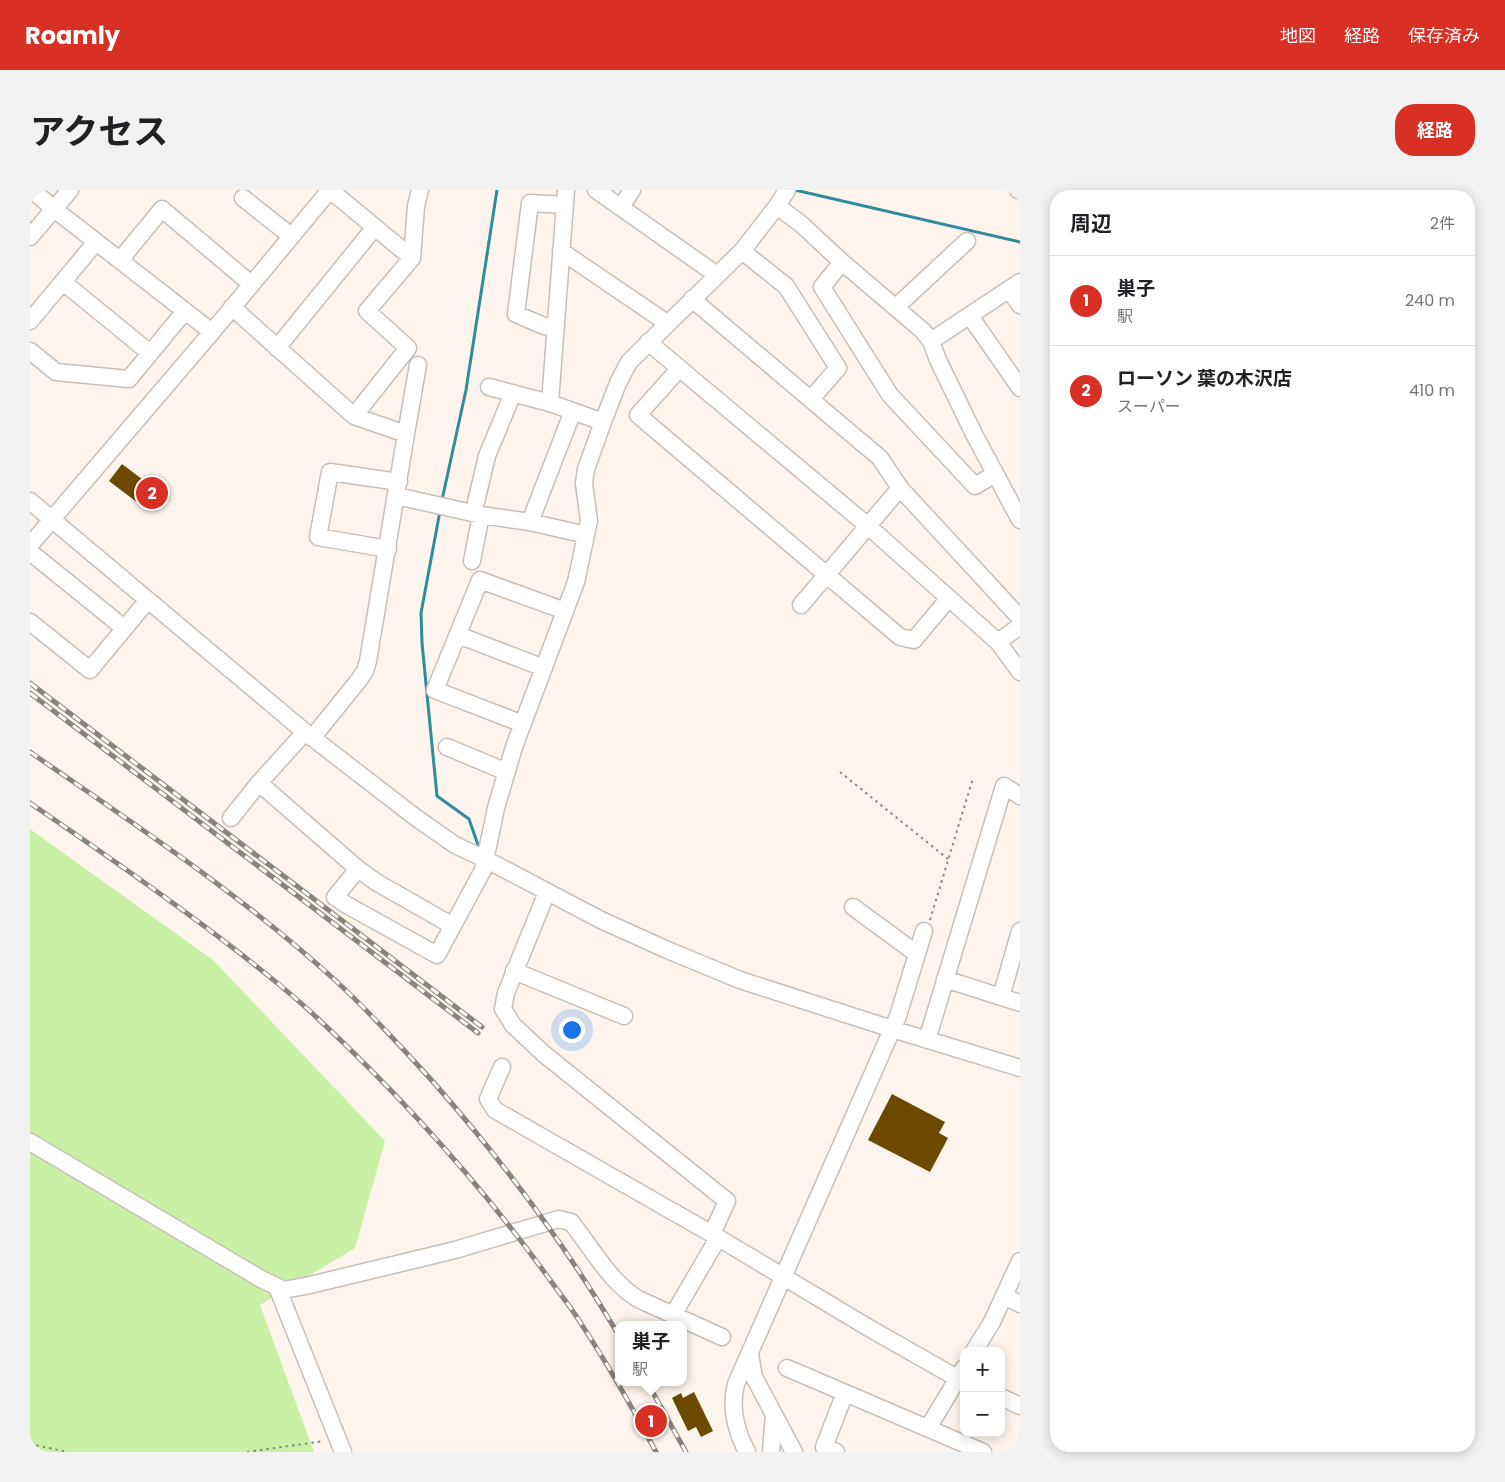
<!DOCTYPE html>
<html lang="ja">
<meta charset="utf-8">
<style>
body{margin:0;font-family:Poppins,"Noto Sans JP",sans-serif;background:#f2f2f2;color:#202124}
.controls{position:absolute;right:15px;bottom:15px;display:grid;overflow:hidden;border-radius:10px;box-shadow:0 2px 12px #0003}
.controls button{width:45px;height:45px;display:grid;place-items:center;padding:0;border:0;border-bottom:1px solid #e0e0e0;background:#fff;color:#202124;font:25px sans-serif}
.you{position:absolute;left:541px;top:839px;width:18px;height:18px;margin:-12px;border:4px solid #fff;border-radius:50%;background:#1a73e8;box-shadow:0 0 0 8px #1a73e833}
.badge{display:grid;place-items:center;width:32px;height:32px;border-radius:50%;background:#d93025;color:#fff;font-size:16px;font-weight:700}
.pin{position:absolute;translate:-50% -50%;border:2px solid #fff;box-shadow:0 1px 5px #0006}
.popup{position:absolute;left:585px;top:1131px;width:72px;height:65px;box-sizing:border-box;display:grid;place-content:center;border-radius:10px;background:#fff;filter:drop-shadow(0 1px 4px #0005);font-size:16px;white-space:nowrap;color:#757577}
.popup b{font-size:19px;color:#202124}
.popup::after{content:'';position:absolute;left:50%;top:100%;margin-left:-10px;border:10px solid transparent;border-top-color:#fff}
.list{margin:0;padding:0;list-style:none}
h2{display:flex;justify-content:space-between;align-items:center;height:65px;margin:0;padding:0 20px;font-size:21px}
h2 small{font-size:16px;font-weight:400;color:#757577}
.list li{display:grid;grid-template-columns:32px 1fr auto;gap:15px;align-items:center;box-sizing:border-box;height:90px;padding:0 20px;border-top:1px solid #e0e0e0}
.list b{display:block;font-size:19px;white-space:nowrap}
.list p{margin:0;font-size:16px;white-space:nowrap;color:#757577}
.list em{font-size:16px;font-style:normal;color:#757577}
.map{position:relative;flex:none;width:990px;height:1262px;overflow:hidden;border-radius:20px}
header{display:flex;align-items:center;gap:30px;box-sizing:border-box;height:70px;padding:0 25px;background:#d93025;color:#fff}
header strong{font-size:24px}
nav{display:flex;gap:28px;margin-inline-start:auto;font-size:18px}
.intro{display:flex;align-items:center;justify-content:space-between;box-sizing:border-box;height:120px;padding:0 30px}
h1{margin:0;font-size:35px}
.button{padding:12px 22px;border-radius:20px;background:#d93025;color:#fff;font-size:18px;font-weight:700}
main{display:flex;gap:30px;padding:0 30px}
aside{flex:1;background:#fff;border-radius:20px;box-shadow:0 2px 12px #0003}
.map>svg:first-child{display:block}
.green{fill:#c9f1a6}
.lines{fill:none;stroke-linecap:round;stroke-linejoin:round}
.stream{stroke:#308c9c;stroke-width:3}
.building{fill:#6b4a00}
.minor-casing{stroke:#c7bfb8;stroke-width:19}
.path{stroke:#8b8680;stroke-width:2;stroke-dasharray:2.5 4;stroke-linecap:butt}
.minor{stroke:#fff;stroke-width:16}
.rail-casing{stroke:#89847e;stroke-width:5}
.rail{stroke:#fff;stroke-width:3;stroke-dasharray:9;stroke-linecap:butt}
</style>
<header>
<strong>Roamly</strong>
<nav><a>地図</a><a>経路</a><a>保存済み</a></nav>
</header>
<div class="intro"><h1>アクセス</h1><a class="button">経路</a></div>
<main>
<div class="map">
<svg width="990" height="1262" viewBox="0 0 990 1262">
<rect width="100%" height="100%" fill="#fdf5ed"/>
<path class="green" d="M 0,639 L 183,770 L 355,951 L 325,1058 L 230,1115 L 284,1262 L 0,1262 Z"/>
<g class="lines">
<path class="stream" d="M 765,0 L 990,52
M 412,310 L 436,200 L 467,0
M 410,321 L 391,423 L 392,453 L 407,606 L 439,629 L 449,658"/>
</g>
<path class="building" d="M 92,274 L 121,296 L 108,313 L 79,291 Z
M 862,904 L 915,932 L 909,943 L 918,948 L 900,982 L 838,950 Z
M 664,1202 L 683,1241 L 671,1247 L 666,1237 L 658,1241 L 642,1208 L 651,1203 L 653,1208 Z"/>
<g class="lines">
<defs>
<path id="minor" d="M 2,0 L 24,19 L 182,142 L 300,0
M 300,0 L 382,68
M 566,0 L 687,85
M 988,0 L 990,1
M 213,8 L 261,46
M 747,16 L 771,34 L 812,72 L 893,141 L 901,151 L 908,170 L 944,244 L 990,330
M 591,17 L 602,0
M 0,47 L 40,0
M 531,61 L 637,133
M 712,61 L 756,96 L 808,178 L 781,209
M 90,70 L 132,19 L 221,94
M 812,72 L 792,97 L 860,205 L 945,296 L 965,284
M 33,92 L 120,163
M 979,100 L 990,115
M 662,109 L 850,268 L 870,298 L 990,428
M 202,117 L 324,226
M 866,117 L 937,51
M 940,126 L 990,198
M 0,131 L 66,52
M 526,137 L 514,136 L 486,124 L 500,13 L 535,15
M 901,151 L 990,92
M 618,152 L 838,336 L 968,452 L 990,436
M 247,158 L 345,37
M 0,161 L 26,182 L 99,189 L 155,121
M 649,179 L 608,225 L 870,447 L 884,450 L 919,408
M 459,197 L 520,213 L 573,232
M 520,213 L 536,0
M 376,244 L 388,175
M 367,306 L 451,325 L 500,332 L 556,345
M 0,311 L 275,542 L 385,627 L 425,655 L 455,669 L 571,730 L 635,759 L 710,790 L 862,839 L 990,878
M 446,312 L 457,266 L 483,203
M 500,332 L 543,221
M 0,355 L 182,142
M 358,359 L 288,347 L 300,282 L 369,292
M 0,362 L 94,438
M 442,371 L 451,325
M 771,415 L 870,298
M 0,432 L 60,480 L 118,410
M 428,445 L 514,478
M 968,452 L 990,482
M 493,534 L 405,500 L 450,390 L 535,421
M 275,542 L 229,593 L 328,679 L 346,692 L 423,736
M 282,548 L 329,490 L 335,481 L 338,471 L 376,244 L 324,226 L 378,158 L 337,121 L 382,68 L 386,16 L 390,0
M 417,557 L 477,582
M 201,628 L 229,593
M 328,679 L 305,707 L 315,714 L 407,765 L 453,680 L 466,618 L 484,557 L 546,392 L 559,331 L 554,293 L 556,279 L 573,232 L 588,193 L 599,172 L 712,61 L 747,16 L 757,0
M 517,702 L 476,803 L 473,819 L 483,835 L 514,864 L 697,1011 L 682,1044
M 823,717 L 887,764
M 484,781 L 594,826
M 915,789 L 990,813
M 971,807 L 990,741
M 897,850 L 974,596 L 990,606
M 472,877 L 458,909 L 465,920 L 682,1044 L 839,1138 L 934,1192
M 0,952 L 231,1089 L 254,1100 L 280,1095 L 425,1060 L 529,1029 L 541,1032 C 562,1058 579,1091 608,1109 L 692,1147
M 247,1097 L 313,1262
M 974,1106 L 990,1114
M 643,1125 L 688,1048
M 944,1161 L 962,1132 L 990,1071
M 720,1164 L 724,1187 L 764,1262
M 757,1178 L 953,1262
M 971,1207 L 990,1216
M 898,1238 L 934,1178
M 717,1262 C 706,1241 700,1217 706,1194 L 868,826 L 894,741
M 741,1262 L 744,1224
M 806,1262 L 794,1257 L 815,1203"/>
</defs>
<use href="#minor" class="minor-casing"/>
<path class="path" d="M 810,582 L 918,669
M 900,730 L 943,588
M 0,1254 L 38,1262
M 217,1262 L 294,1251"/>
<use href="#minor" class="minor"/>
<defs>
<path id="rail" d="M 0,493 L 452,837
M 0,503 L 448,843
M 0,562 C 104,634 212,705 306,791 C 341,823 373,859 405,894 C 474,973 535,1054 588,1144
M 0,613 C 66,658 131,703 194,751 C 224,774 255,798 283,824 C 367,902 447,990 515,1083 C 527,1100 541,1117 552,1135 C 579,1176 603,1219 626,1262
M 617,1192 L 656,1262"/>
</defs>
<use href="#rail" class="rail-casing"/>
<use href="#rail" class="rail"/>
</g>
</svg>
<div class="controls">
<button>+</button>
<button>−</button>
</div>
<div class="you"></div>
<div class="pin badge" style="left:621px;top:1231px">1</div>
<div class="popup"><b>巣子</b>駅</div>
<div class="pin badge" style="left:122px;top:303px">2</div>
</div>
<aside>
<h2>周辺<small>2件</small></h2>
<ul class="list">
<li><span class="badge">1</span><div><b>巣子</b><p>駅</p></div><em>240 m</em></li>
<li><span class="badge">2</span><div><b>ローソン 葉の木沢店</b><p>スーパー</p></div><em>410 m</em></li>
</ul>
</aside>
</main>
